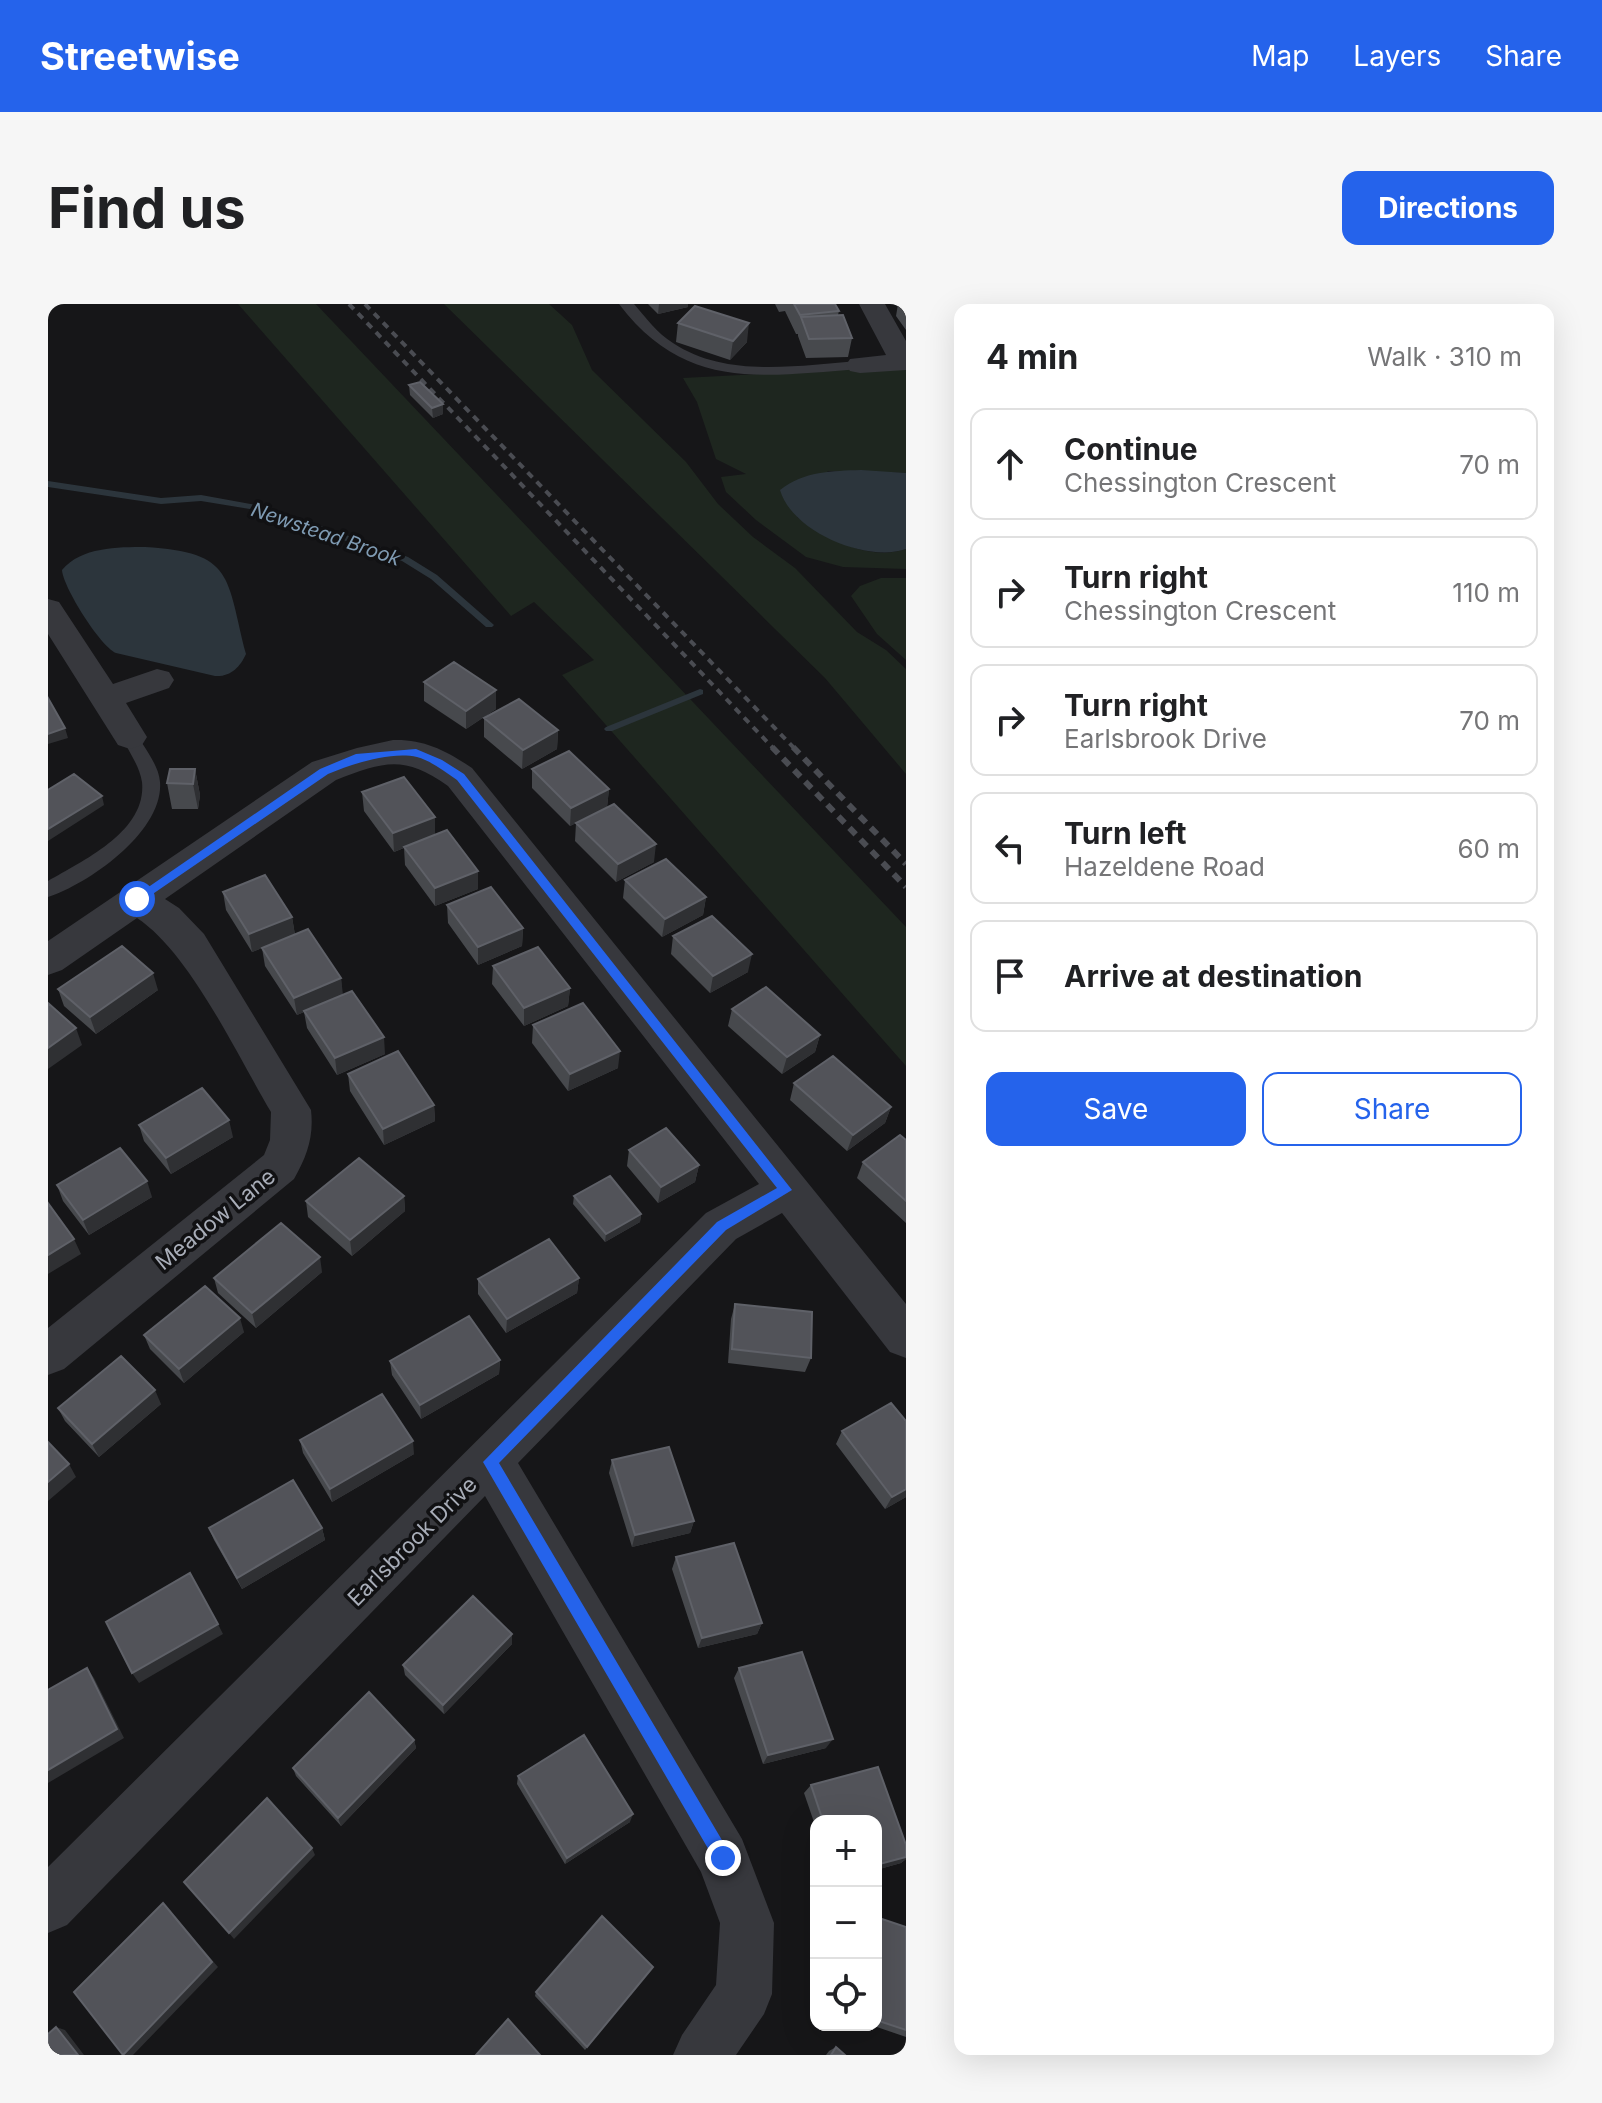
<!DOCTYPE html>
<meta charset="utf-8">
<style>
body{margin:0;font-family:Inter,sans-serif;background:#f6f6f6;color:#202124}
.controls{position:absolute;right:24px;bottom:24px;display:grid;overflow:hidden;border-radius:16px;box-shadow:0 8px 32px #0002}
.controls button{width:72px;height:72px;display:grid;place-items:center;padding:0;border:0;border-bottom:2px solid #e0e0e0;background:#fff;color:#202124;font:40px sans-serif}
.stop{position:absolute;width:24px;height:24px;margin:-18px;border:6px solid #2563eb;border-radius:50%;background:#fff}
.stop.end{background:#2563eb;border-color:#fff;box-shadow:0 2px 8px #0008}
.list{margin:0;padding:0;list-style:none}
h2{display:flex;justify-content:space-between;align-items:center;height:104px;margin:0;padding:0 32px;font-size:34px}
h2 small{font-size:26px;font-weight:400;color:#757577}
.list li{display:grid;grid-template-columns:52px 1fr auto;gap:24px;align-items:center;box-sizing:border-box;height:112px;margin:0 16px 16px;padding:0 16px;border:2px solid #e0e0e0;border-radius:16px}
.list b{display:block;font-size:30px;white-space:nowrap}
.list p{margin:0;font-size:26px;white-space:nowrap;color:#757577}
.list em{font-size:26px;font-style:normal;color:#757577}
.actions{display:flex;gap:16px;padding:24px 32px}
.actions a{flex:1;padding:18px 0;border:2px solid #2563eb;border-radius:16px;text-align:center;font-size:28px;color:#2563eb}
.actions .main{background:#2563eb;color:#fff}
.icon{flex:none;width:44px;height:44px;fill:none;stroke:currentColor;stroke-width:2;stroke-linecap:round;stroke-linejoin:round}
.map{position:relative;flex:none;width:858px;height:1751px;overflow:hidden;border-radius:16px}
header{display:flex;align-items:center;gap:48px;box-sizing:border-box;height:112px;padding:0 40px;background:#2563eb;color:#fff}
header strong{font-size:38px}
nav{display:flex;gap:44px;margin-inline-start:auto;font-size:28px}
.intro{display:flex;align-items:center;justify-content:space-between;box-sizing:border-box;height:192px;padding:0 48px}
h1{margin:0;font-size:56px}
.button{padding:20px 36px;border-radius:16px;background:#2563eb;color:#fff;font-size:28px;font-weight:700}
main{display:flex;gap:48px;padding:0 48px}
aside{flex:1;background:#fff;border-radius:16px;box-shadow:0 8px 32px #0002}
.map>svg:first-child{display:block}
.green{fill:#1e261f}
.water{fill:#2c353c}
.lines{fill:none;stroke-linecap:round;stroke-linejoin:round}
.stream{fill:#2c353c;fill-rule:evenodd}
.service{fill:#37383d;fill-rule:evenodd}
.minor{fill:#37383d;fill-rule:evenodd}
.rail-far1{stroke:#4a4c52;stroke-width:4;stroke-dasharray:7 6;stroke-linecap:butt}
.rail{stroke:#4a4c52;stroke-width:6;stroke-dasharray:9 7;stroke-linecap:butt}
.wall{fill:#47494d}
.shaded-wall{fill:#2f3033}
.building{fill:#525359;stroke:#5f6168;stroke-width:2}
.route{fill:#2563eb}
.labels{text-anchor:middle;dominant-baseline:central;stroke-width:7;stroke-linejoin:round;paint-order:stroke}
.far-water-label{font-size:20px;font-style:italic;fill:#7f9bb3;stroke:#111113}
.street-label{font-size:22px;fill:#a8adb8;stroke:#111113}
</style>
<header>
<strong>Streetwise</strong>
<nav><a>Map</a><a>Layers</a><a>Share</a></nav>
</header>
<div class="intro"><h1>Find us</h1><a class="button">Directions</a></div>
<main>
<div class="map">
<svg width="858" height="1751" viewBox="0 0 858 1751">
<rect width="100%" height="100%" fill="#161618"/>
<path class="green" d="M 190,0 L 268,0 L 858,623 L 858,762 L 514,371 L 546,356 L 486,298 L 463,312 Z
M 396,0 L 501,0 L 524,21 L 544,66 L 638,158 L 670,200 L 705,233 L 747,264 L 809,328 L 838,346 L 858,365 L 858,470 L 777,374 Z
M 858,62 L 858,169 L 780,167 L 749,213 C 780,234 819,258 858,245 L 858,265 L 795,263 L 758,253 L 708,216 L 678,188 L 673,173 L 698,170 L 668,155 L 649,98 L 635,74 Z
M 833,274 L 858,274 L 858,356 L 829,330 L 803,292 L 812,282 Z"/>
<path class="water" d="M 813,166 L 858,169 L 858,245 C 819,259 744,228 732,186 C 756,167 784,167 813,166 Z
M 97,243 C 187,248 178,273 198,350 C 192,363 183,373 167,372 L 68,349 C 52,342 15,283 14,266 C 33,243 70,243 97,243 Z"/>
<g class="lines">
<path class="stream" d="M 0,177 L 113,194 L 153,191 L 219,203 L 360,253 L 389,271 L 446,321 L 444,323 L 438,323 L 383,275 L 354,257 L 214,207 L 153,197 L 113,200 L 0,183 Z
M 652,385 L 655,386 L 655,390 L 564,427 L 558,427 L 556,425 L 558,423 Z"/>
<path class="service" d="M 571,0 L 586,0 C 598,14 609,29 625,39 C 679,75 751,61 812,57 L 819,61 L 812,65 C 714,72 638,88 571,0 Z
M 88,437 L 94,439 C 101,450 111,464 112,478 C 116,527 41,580 0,593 L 0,577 C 36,556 99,527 94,478 C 92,465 85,454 79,443 Z"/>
<path class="minor" d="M 811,0 L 837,0 L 858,37 L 858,66 L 812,69 L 802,67 L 798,61 L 802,55 L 838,51 Z
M 0,295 L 11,298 L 65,380 L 109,365 L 121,368 L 126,376 L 121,384 L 78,399 L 99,433 L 94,441 L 82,445 L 70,441 L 0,330 Z
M 345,436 C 376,435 399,447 424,464 L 858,1000 L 858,1054 L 842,1048 L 734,909 L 688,935 L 470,1159 L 694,1535 L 726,1619 L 724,1690 L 716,1710 L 688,1751 L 625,1751 L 634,1731 L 668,1681 L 672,1619 L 653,1568 L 437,1192 L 19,1621 L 0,1629 L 0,1563 L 658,909 L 711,880 L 400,482 C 356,451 337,457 288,476 L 117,595 L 131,604 L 156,630 L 263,806 C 266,833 259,852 246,875 L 16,1065 L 0,1071 L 0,1024 L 216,851 L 222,836 L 223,808 C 189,751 142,649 89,614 L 14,666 L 0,671 L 0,637 L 264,458 L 309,444 Z"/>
<path class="rail-far1" d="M 301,0 L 726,445
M 317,0 L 747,445"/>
<path class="rail" d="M 724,443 L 858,583
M 745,443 L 858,560"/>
</g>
<path class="wall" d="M 600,0 L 640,0 L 640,3 L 610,10 Z
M 727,0 L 787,0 L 791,7 L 790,11 L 804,34 L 800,53 L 758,54 L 750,32 L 750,30 L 748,30 L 737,7 L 731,8 Z
M 850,0 L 858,0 L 858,26 L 848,12 Z
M 630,19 L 699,38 L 682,56 L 628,38 Z
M 361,81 L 395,100 L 395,110 L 385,114 L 362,91 Z
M 376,378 L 448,405 L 418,425 L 376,397 Z
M 436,414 L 510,426 L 509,445 L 474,465 L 436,433 Z
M 147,465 L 152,491 L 150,505 L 124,505 L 119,479 Z
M 484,465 L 561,485 L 559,503 L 606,558 L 568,578 L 527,537 L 528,519 L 522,522 L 484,484 Z
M 314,488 L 387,530 L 430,585 L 387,602 L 357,561 L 356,544 L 346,548 L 316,507 Z
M 577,576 L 658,593 L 655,611 L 614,633 L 575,594 Z
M 175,588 L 244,613 L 247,631 L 293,674 L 294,691 L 337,750 L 289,771 L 259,724 L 256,708 L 249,711 L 217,662 L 214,644 L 204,648 L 178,606 Z
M 399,601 L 475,624 L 474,642 L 430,661 L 400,619 Z
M 625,632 L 700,668 L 662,689 L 623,650 Z
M 445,662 L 522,684 L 520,702 L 476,722 L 444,680 Z
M 10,685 L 110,686 L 48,730 L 16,702 Z
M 684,705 L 772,731 L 767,748 L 734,770 L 680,722 Z
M 485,721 L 570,764 L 520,787 L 484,739 Z
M 300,770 L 386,801 L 387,817 L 336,841 L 302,787 Z
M 746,779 L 843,803 L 837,819 L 799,847 L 742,796 Z
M 91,821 L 185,833 L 123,870 L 96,837 Z
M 858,836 L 858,919 L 809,874 L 815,858 Z
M 581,846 L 651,861 L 647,878 L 610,899 L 579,862 Z
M 9,881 L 104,893 L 41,931 L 15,897 Z
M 356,892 L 357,907 L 304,952 L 260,913 L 258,897 Z
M 526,892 L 593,910 L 592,918 L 557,938 L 525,900 Z
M 274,968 L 208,1024 L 170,989 L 166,974 Z
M 531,974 L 529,989 L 458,1029 L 430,990 L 430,975 Z
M 687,1000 L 763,1054 L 757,1068 L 680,1059 L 683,1015 Z
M 196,1028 L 136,1079 L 102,1045 L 96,1031 Z
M 452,1056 L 451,1070 L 373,1115 L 344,1071 L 342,1057 Z
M 113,1100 L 51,1153 L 17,1117 L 10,1104 Z
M 794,1127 L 858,1193 L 837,1205 L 788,1140 Z
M 252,1136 L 366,1150 L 284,1198 L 255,1149 Z
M 564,1156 L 646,1217 L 642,1229 L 584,1243 L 561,1169 Z
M 161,1224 L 274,1224 L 277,1236 L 194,1285 L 166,1236 Z
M 628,1253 L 714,1319 L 709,1330 L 650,1344 L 624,1265 Z
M 464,1330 L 464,1340 L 396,1410 L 357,1371 L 355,1361 Z
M 691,1364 L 778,1444 L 715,1460 L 686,1374 Z
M 366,1436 L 368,1444 L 293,1522 L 248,1472 L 245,1464 Z
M 830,1463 L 858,1541 L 858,1555 L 853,1559 L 828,1566 L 828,1517 L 768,1517 L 768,1524 L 756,1489 L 763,1481 Z
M 470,1472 L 582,1518 L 517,1560 L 469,1480 Z
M 828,1613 L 858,1623 L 858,1733 L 823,1721 L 828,1721 Z
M 605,1663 L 537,1746 L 487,1692 L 488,1688 Z
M 788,1743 L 797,1751 L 778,1751 L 781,1747 Z"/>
<path class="shaded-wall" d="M 611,0 L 640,0 L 640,3 L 610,10 Z
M 701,19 L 699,38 L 682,56 L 685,37 Z
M 395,100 L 395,110 L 385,114 L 384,104 Z
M 448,386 L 448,405 L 418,425 L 418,407 Z
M 17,424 L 20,434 L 0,440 L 0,430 Z
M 510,426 L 509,445 L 474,465 L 475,446 Z
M 147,465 L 152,491 L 150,505 L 145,480 Z
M 561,485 L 559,504 L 522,522 L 523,504 Z
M 54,492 L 56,501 L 0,537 L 0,525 Z
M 387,513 L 387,531 L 346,548 L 345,529 Z
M 608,540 L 606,558 L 568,578 L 570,560 Z
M 430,567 L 430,585 L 387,602 L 387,584 Z
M 658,593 L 655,611 L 614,633 L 617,615 Z
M 244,613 L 247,631 L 204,648 L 201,630 Z
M 475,624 L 474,642 L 430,661 L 430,643 Z
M 704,650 L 700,668 L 662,689 L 665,672 Z
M 105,669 L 110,686 L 48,730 L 42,713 Z
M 293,674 L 295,691 L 249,711 L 246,694 Z
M 522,684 L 520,702 L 476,722 L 476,704 Z
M 28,724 L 34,741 L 0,765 L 0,744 Z
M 772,731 L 767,748 L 734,770 L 739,753 Z
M 336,733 L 337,750 L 289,771 L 287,754 Z
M 572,747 L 570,764 L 520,787 L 522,770 Z
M 386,801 L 387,817 L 336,841 L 335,825 Z
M 843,803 L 837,819 L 799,847 L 805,831 Z
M 181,816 L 185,833 L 123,870 L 118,854 Z
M 651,861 L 647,878 L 610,899 L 613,883 Z
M 99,877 L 104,893 L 41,931 L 35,916 Z
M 356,892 L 357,907 L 304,952 L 302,936 Z
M 593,910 L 592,918 L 557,938 L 558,930 Z
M 26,935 L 33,950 L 0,970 L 0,951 Z
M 272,953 L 274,968 L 208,1024 L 204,1009 Z
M 531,974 L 529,989 L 458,1029 L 459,1015 Z
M 192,1014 L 196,1028 L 136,1079 L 131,1065 Z
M 452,1056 L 451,1070 L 373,1115 L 372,1101 Z
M 107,1086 L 113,1100 L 51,1153 L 44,1140 Z
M 365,1137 L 366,1150 L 284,1198 L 282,1185 Z
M 21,1160 L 28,1173 L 0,1197 L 0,1178 Z
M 858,1185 L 858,1193 L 837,1205 L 844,1193 Z
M 646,1217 L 642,1229 L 584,1243 L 587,1231 Z
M 274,1224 L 277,1236 L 194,1285 L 189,1274 Z
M 714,1319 L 709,1330 L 650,1344 L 654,1334 Z
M 170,1320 L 175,1330 L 91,1379 L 84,1369 Z
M 464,1330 L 464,1340 L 396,1410 L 395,1401 Z
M 39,1364 L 46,1374 L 76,1434 L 0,1479 L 0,1466 Z
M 785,1435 L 778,1444 L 715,1460 L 720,1451 Z
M 366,1436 L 368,1444 L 293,1522 L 290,1514 Z
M 585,1510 L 582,1518 L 517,1560 L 519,1554 Z
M 264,1544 L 267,1551 L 186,1635 L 181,1629 Z
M 858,1553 L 858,1555 L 853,1559 L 828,1566 L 828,1561 Z
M 115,1599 L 170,1663 L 85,1751 L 75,1751 Z
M 8,1723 L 17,1726 L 36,1751 L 30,1751 Z"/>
<path class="building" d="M 746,0 L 787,0 L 791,7 L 752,11 Z
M 647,2 L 701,19 L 685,37 L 630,19 Z
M 795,11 L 804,34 L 761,35 L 753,13 Z
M 372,78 L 395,100 L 384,104 L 361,81 Z
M 406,358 L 448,386 L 418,407 L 376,378 Z
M 0,394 L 17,424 L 0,430 Z
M 471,395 L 510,426 L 475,446 L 436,414 Z
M 521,447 L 561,485 L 523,504 L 484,465 Z
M 122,465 L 147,465 L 145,480 L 119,479 Z
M 26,470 L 54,492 L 0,525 L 0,486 Z
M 356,473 L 387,513 L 345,529 L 314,488 Z
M 566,500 L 608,540 L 570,560 L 528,519 Z
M 399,526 L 430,567 L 387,584 L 356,543 Z
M 618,555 L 658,593 L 617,615 L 577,576 Z
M 217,571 L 244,613 L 201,630 L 175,588 Z
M 443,583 L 475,624 L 430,643 L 399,601 Z
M 664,612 L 704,650 L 665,672 L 625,632 Z
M 260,625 L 293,674 L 246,694 L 214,644 Z
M 74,642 L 105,669 L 42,713 L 10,685 Z
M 490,643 L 522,684 L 476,704 L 445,662 Z
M 718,683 L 772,731 L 739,753 L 684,705 Z
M 304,687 L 336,733 L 287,754 L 256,707 Z
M 0,699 L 28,724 L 0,744 Z
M 535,699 L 572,747 L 522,770 L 485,721 Z
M 350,747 L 386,801 L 335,825 L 300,770 Z
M 785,752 L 843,803 L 805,831 L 746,779 Z
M 154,784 L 181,816 L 118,854 L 91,821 Z
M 618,824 L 651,861 L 613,883 L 581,846 Z
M 852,831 L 858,836 L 858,897 L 815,858 Z
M 72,844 L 99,877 L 35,916 L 9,881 Z
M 311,854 L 356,892 L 302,936 L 258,897 Z
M 562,872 L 593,910 L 558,930 L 526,892 Z
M 0,899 L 26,935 L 0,951 Z
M 233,919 L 272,953 L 204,1009 L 166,974 Z
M 501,935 L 531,974 L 459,1015 L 430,975 Z
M 157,982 L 192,1014 L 131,1065 L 96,1031 Z
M 687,1000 L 764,1008 L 763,1054 L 684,1045 Z
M 421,1012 L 452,1056 L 372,1101 L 342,1057 Z
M 73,1052 L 107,1086 L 44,1140 L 10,1104 Z
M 334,1090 L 365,1137 L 282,1185 L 252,1136 Z
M 843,1099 L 858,1117 L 858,1185 L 844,1193 L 794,1127 Z
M 0,1138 L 21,1160 L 0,1178 Z
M 621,1143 L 646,1217 L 587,1231 L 564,1156 Z
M 245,1176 L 274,1224 L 189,1274 L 161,1224 Z
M 686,1239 L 714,1319 L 654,1334 L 628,1253 Z
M 142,1269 L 170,1320 L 84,1369 L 58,1318 Z
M 425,1292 L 464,1330 L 395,1401 L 355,1361 Z
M 754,1348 L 785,1435 L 720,1451 L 691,1364 Z
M 39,1364 L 69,1425 L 0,1466 L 0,1386 Z
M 321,1388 L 366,1436 L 290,1514 L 245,1464 Z
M 536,1431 L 585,1510 L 519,1554 L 470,1472 Z
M 830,1463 L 858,1541 L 858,1553 L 828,1561 L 828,1517 L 775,1517 L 763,1481 Z
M 219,1494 L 264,1544 L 181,1629 L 136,1578 Z
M 115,1599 L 164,1658 L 75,1751 L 26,1688 Z
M 554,1612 L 605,1663 L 539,1743 L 488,1688 Z
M 828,1613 L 858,1623 L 858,1726 L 828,1716 Z
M 460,1715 L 492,1751 L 428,1751 Z
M 8,1723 L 30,1751 L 0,1751 L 0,1730 Z
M 788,1743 L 797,1751 L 783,1751 Z"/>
<path class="route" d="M 368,445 L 394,456 L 416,470 L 744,886 L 678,926 L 451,1159 L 681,1548 L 683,1554 L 681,1560 L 675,1562 L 669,1560 L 435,1158 L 669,918 L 729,884 L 409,476 C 396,467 383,457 369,453 C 343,447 304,460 280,470 L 93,598 L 83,595 L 272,465 L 308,450 Z"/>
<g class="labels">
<g class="far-water-label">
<text transform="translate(278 230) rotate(19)">Newstead Brook</text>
</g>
<g class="street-label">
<text transform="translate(167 915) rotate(-39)">Meadow Lane</text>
<text transform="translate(364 1237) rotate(-45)">Earlsbrook Drive</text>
</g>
</g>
</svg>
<div class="controls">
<button>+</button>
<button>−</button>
<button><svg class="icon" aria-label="locate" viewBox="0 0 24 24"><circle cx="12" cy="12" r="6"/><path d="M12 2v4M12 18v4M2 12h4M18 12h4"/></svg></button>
</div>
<div class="stop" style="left:89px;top:595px"></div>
<div class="stop end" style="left:675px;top:1554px"></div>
</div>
<aside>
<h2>4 min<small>Walk · 310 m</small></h2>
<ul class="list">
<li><svg class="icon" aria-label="ahead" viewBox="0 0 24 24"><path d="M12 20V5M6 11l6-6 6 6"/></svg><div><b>Continue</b><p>Chessington Crescent</p></div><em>70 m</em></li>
<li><svg class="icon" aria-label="right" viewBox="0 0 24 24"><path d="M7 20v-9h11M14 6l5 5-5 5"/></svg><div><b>Turn right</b><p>Chessington Crescent</p></div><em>110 m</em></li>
<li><svg class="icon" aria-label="right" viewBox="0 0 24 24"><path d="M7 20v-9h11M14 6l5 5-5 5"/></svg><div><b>Turn right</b><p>Earlsbrook Drive</p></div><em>70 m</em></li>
<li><svg class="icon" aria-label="left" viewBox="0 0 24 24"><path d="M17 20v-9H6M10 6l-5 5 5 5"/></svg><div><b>Turn left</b><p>Hazeldene Road</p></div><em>60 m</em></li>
<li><svg class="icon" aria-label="arrive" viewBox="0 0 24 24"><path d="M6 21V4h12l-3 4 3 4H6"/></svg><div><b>Arrive at destination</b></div></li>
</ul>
<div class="actions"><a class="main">Save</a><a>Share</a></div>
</aside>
</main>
